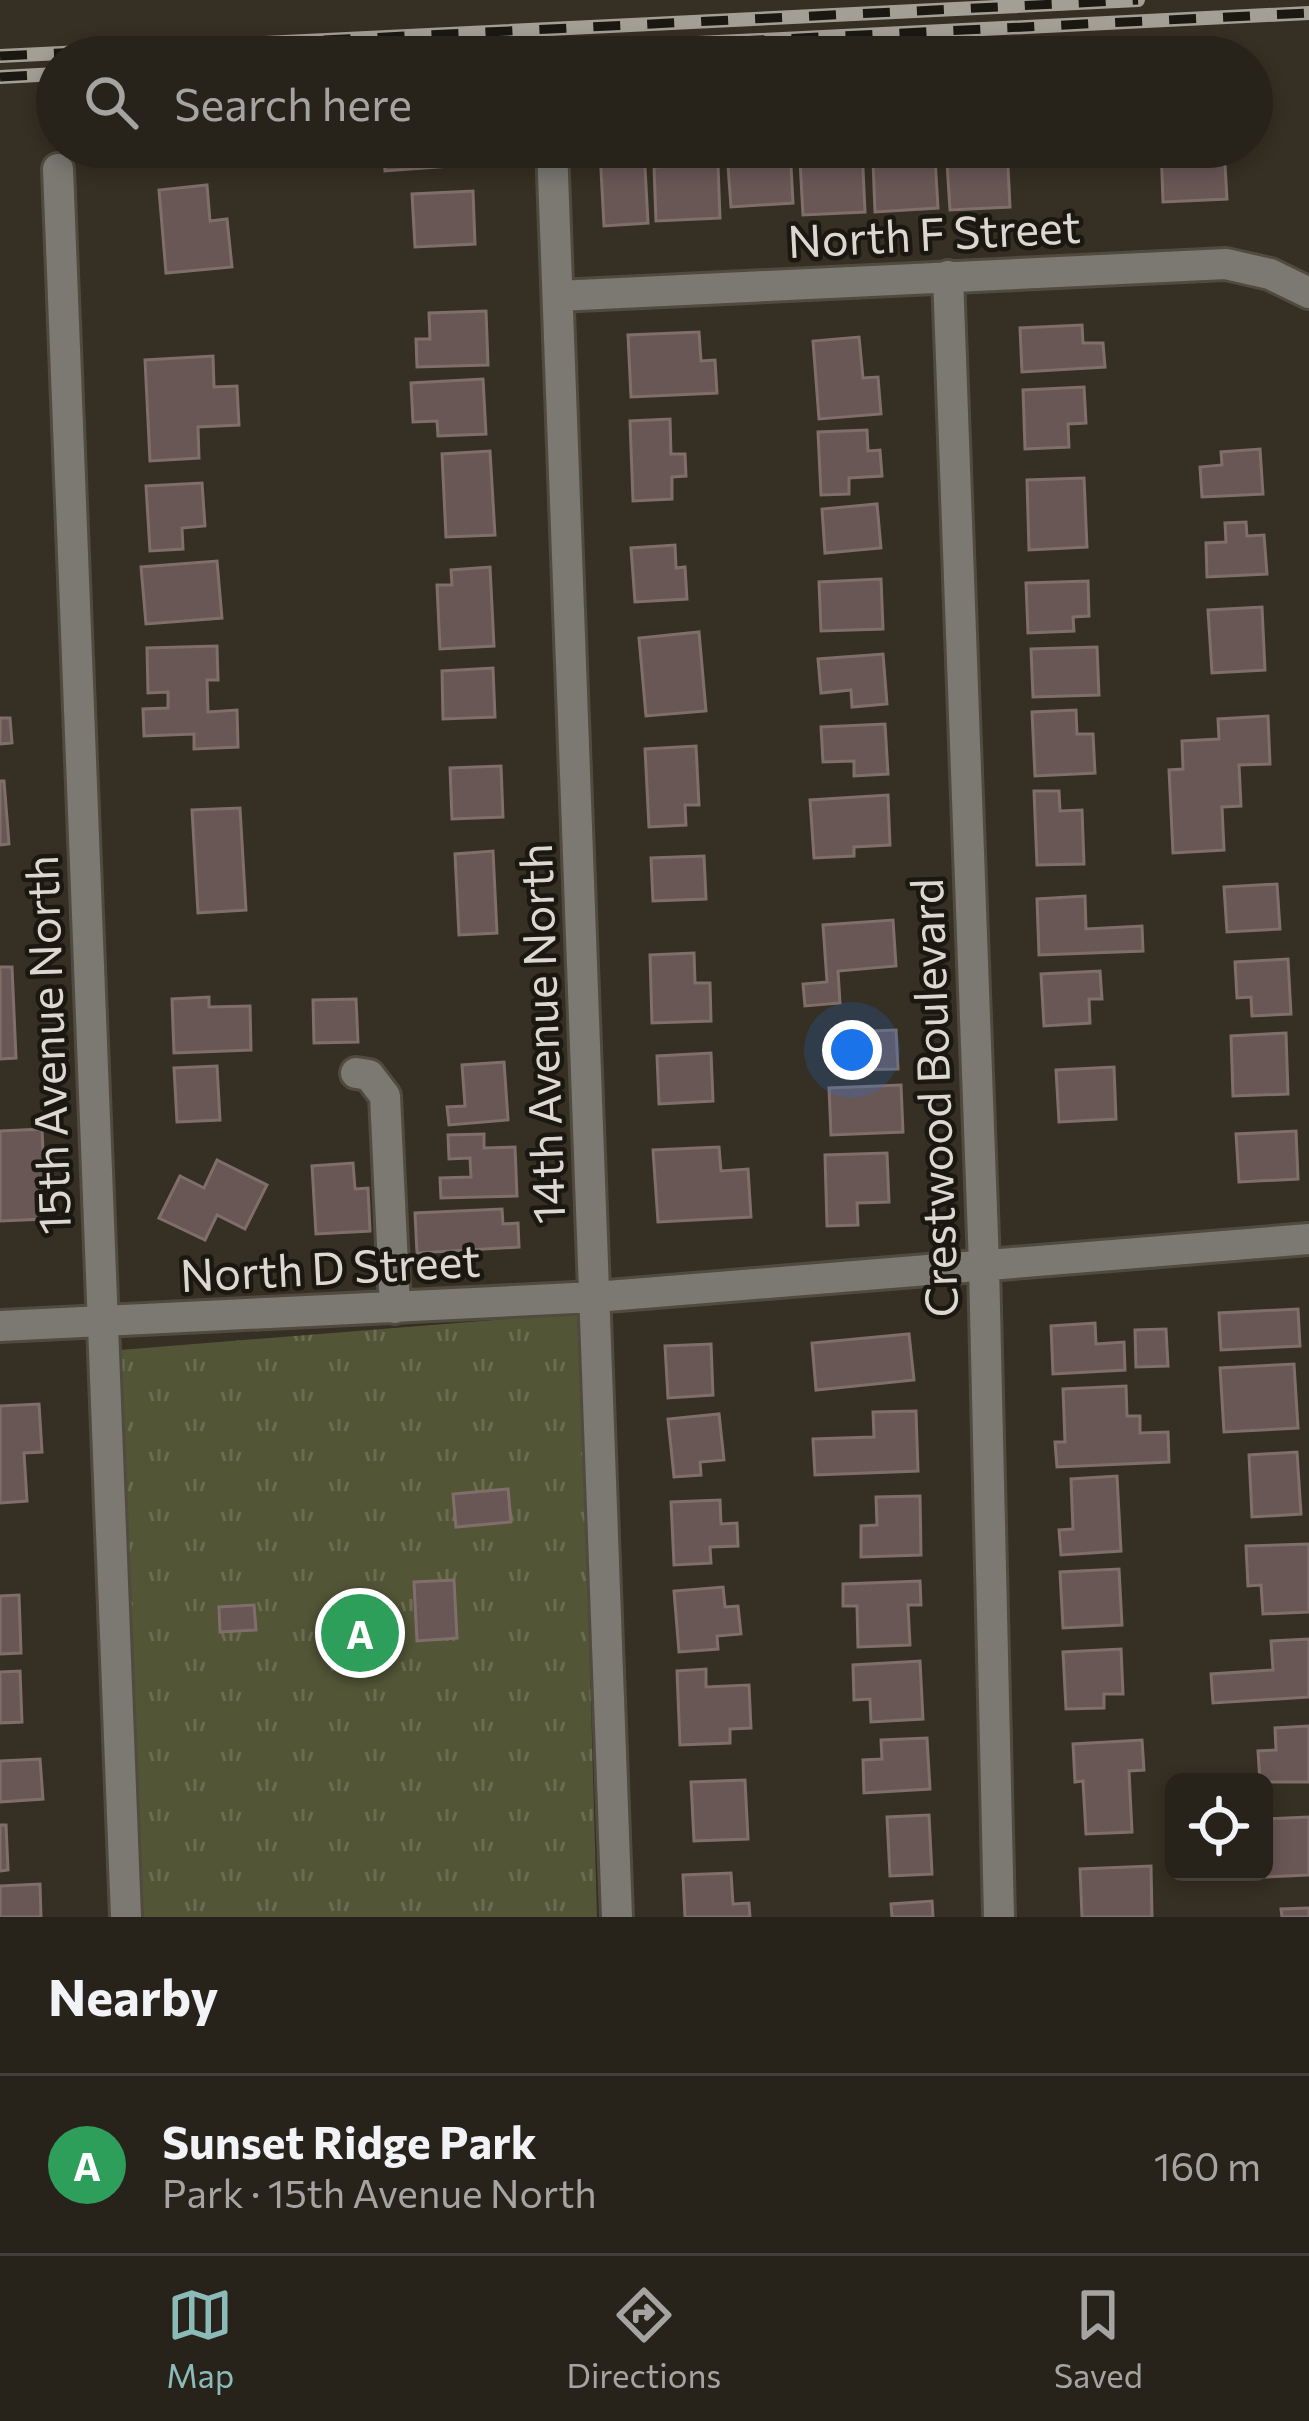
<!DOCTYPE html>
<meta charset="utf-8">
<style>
body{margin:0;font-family:Commissioner,sans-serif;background:#342f27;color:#f1f3f6}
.controls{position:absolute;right:36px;bottom:36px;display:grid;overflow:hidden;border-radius:18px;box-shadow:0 6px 18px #0003}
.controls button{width:108px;height:108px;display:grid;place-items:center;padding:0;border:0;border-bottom:3px solid #444039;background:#28231a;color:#f1f3f6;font:60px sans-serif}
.you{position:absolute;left:852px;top:1050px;width:42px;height:42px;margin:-30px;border:9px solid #fff;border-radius:50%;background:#1a73e8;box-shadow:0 0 0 18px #1a73e833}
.badge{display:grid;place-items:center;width:78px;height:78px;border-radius:50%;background:#8bbbb9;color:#fff;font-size:39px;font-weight:700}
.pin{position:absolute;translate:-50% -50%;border:6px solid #fff;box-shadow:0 3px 12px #0006}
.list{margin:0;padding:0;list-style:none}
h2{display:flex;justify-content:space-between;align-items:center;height:156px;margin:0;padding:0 48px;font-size:51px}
h2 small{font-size:39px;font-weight:400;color:#a5a4a2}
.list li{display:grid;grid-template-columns:78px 1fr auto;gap:36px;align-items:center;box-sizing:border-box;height:180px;padding:0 48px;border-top:3px solid #444039}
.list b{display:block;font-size:45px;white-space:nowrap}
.list p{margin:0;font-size:39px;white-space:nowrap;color:#a5a4a2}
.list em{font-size:39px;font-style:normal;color:#a5a4a2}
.icon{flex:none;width:66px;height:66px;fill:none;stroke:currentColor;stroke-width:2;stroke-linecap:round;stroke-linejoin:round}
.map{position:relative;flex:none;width:1309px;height:1917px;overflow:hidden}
.search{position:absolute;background:#28231a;box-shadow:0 6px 18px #0003;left:36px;right:36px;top:36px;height:132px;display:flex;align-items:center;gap:30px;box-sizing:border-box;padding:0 42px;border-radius:66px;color:#a5a4a2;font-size:45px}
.sheet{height:336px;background:#28231a}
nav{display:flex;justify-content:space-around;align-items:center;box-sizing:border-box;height:168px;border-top:3px solid #444039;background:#28231a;font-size:33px;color:#a5a4a2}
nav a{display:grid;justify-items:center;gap:6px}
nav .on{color:#8bbbb9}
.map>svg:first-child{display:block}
.park{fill:url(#park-tufts)}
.building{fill:#695755;stroke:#806e6b;stroke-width:3}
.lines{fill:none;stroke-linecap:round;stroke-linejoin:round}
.minor-casing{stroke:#514a3f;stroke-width:36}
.minor{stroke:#7b7972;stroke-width:30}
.rail-casing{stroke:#a49f95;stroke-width:14}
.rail{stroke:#1b1812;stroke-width:9;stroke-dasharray:27;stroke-linecap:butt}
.labels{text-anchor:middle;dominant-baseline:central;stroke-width:9;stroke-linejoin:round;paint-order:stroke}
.street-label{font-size:45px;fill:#dcd7cf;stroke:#1b1812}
</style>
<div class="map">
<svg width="1309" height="1917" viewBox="0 0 1309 1917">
<defs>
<pattern id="park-tufts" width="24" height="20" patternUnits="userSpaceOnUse" patternTransform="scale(3)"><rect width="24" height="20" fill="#535537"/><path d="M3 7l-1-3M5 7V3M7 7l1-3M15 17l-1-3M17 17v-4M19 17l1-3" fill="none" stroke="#6b6d53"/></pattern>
</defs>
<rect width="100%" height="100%" fill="#362f23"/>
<path class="park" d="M 580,1313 L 597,1917 L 143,1917 L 120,1350 Z"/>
<path class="building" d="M 383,147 L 475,147 L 477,164 L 385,171 Z
M 818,147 L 862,147 L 865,212 L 803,215 L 800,161 L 818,160 Z
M 892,147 L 920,147 L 920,157 L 935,157 L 938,208 L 875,212 L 873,161 L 893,160 Z
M 946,147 L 1007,147 L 1010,207 L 950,210 Z
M 1161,147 L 1224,147 L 1227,199 L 1163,202 Z
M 790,148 L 793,203 L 731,207 L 727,152 Z
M 644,149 L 648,223 L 604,226 L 600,151 Z
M 718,164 L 720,218 L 656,221 L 654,167 Z
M 207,185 L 210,221 L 227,219 L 232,267 L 166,273 L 159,190 Z
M 473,191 L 475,244 L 415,247 L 412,194 Z
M 486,311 L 488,365 L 417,367 L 416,339 L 430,339 L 429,313 Z
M 1082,325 L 1083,343 L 1103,343 L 1105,367 L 1022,372 L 1020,328 Z
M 699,332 L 701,361 L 715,360 L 717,393 L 631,397 L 628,335 Z
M 859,337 L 863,378 L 878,377 L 881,414 L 819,419 L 813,341 Z
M 213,356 L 214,387 L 237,386 L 239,425 L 198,427 L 199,458 L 150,461 L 145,360 Z
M 483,379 L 486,434 L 438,436 L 437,421 L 413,422 L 411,383 Z
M 1084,387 L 1086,423 L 1068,424 L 1069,447 L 1025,449 L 1023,390 Z
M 670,419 L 671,454 L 685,454 L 686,476 L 672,477 L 672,499 L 633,501 L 630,421 Z
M 867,430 L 868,451 L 880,450 L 882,476 L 849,478 L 849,494 L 821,495 L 818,432 Z
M 1260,449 L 1263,494 L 1202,497 L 1200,467 L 1222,465 L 1221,452 Z
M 490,451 L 495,535 L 446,537 L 442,454 Z
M 1084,478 L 1087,547 L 1029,550 L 1027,480 Z
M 202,483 L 205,526 L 182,528 L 183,549 L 150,551 L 146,486 Z
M 877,504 L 881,548 L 825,553 L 822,509 Z
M 1246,522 L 1247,536 L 1264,535 L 1267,574 L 1207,577 L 1206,543 L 1226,542 L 1225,523 Z
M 675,545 L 676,568 L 685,567 L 687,599 L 635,602 L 631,548 Z
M 217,561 L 222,618 L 146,624 L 141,567 Z
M 490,567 L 494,646 L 440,649 L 437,585 L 452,585 L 451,570 Z
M 881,579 L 883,629 L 821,631 L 819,582 Z
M 1088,581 L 1089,616 L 1073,617 L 1074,631 L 1028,633 L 1026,583 Z
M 1262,607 L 1265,670 L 1212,673 L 1208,610 Z
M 699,632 L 706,711 L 646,716 L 639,638 Z
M 217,646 L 218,680 L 207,680 L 208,712 L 237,710 L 238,747 L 194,749 L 194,734 L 144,736 L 143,709 L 168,708 L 168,692 L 148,693 L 147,648 Z
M 1097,647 L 1099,695 L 1033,697 L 1031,649 Z
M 883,654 L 887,704 L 852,707 L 851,690 L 821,693 L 818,659 Z
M 493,668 L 495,717 L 443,719 L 442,671 Z
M 1076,710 L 1077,734 L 1093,734 L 1095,773 L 1035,776 L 1032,712 Z
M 1268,716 L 1270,764 L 1239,765 L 1241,806 L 1222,807 L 1224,850 L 1173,853 L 1169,770 L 1183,769 L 1182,741 L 1219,739 L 1218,719 Z
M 0,718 L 10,718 L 12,743 L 0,744 Z
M 885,724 L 888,774 L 854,776 L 854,761 L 823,762 L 821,727 Z
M 696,746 L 699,805 L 685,805 L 686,825 L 649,827 L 645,749 Z
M 501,766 L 503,817 L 452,819 L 450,768 Z
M 0,781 L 4,781 L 9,844 L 0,845 Z
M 1034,791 L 1059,791 L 1060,811 L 1082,810 L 1084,864 L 1037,865 Z
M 888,795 L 890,845 L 854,847 L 854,856 L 814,858 L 810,800 Z
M 240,808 L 246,910 L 198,913 L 192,810 Z
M 493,851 L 497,933 L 459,935 L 455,854 Z
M 704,856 L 706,899 L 653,901 L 651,858 Z
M 1277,884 L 1280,929 L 1227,932 L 1224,887 Z
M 1085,896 L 1086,929 L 1142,926 L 1143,951 L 1039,955 L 1037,899 Z
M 893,920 L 896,966 L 838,971 L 840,1003 L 805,1006 L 803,984 L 827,982 L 823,925 Z
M 694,953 L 695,983 L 710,983 L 711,1021 L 652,1023 L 650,955 Z
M 1288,959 L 1291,1014 L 1252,1016 L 1251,997 L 1237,998 L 1235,962 Z
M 0,967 L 12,967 L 16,1058 L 0,1059 Z
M 1100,971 L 1102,999 L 1089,999 L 1090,1023 L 1044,1026 L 1041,974 Z
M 209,997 L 209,1007 L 250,1006 L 251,1050 L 174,1053 L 172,999 Z
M 356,999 L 358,1042 L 314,1043 L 313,1000 Z
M 896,1030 L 898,1069 L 846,1070 L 845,1032 Z
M 1286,1033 L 1288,1094 L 1233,1096 L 1231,1036 Z
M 711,1053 L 713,1101 L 659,1104 L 657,1056 Z
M 504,1062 L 508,1120 L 449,1125 L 447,1107 L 465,1106 L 462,1065 Z
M 217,1066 L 220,1120 L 177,1122 L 174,1068 Z
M 1114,1067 L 1116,1119 L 1059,1122 L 1056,1070 Z
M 901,1085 L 903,1132 L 831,1135 L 829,1088 Z
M 42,1129 L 46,1219 L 0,1221 L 0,1131 Z
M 1296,1131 L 1298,1179 L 1239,1182 L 1236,1134 Z
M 484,1134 L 484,1148 L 515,1147 L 517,1196 L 441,1198 L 440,1178 L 471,1177 L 470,1158 L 449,1159 L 448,1135 Z
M 719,1147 L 721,1171 L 748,1169 L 751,1217 L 658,1222 L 653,1150 Z
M 887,1153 L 889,1202 L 857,1203 L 858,1225 L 827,1226 L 825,1155 Z
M 217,1160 L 267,1185 L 245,1229 L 217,1215 L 205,1240 L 159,1218 L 180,1176 L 204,1188 Z
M 353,1163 L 355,1189 L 368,1188 L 370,1231 L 316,1234 L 312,1166 Z
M 502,1209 L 503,1224 L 518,1223 L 519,1247 L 417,1253 L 415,1213 Z
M 1298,1309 L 1300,1346 L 1221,1350 L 1219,1313 Z
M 1095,1323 L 1096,1344 L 1124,1342 L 1125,1370 L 1053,1374 L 1051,1326 Z
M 1166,1329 L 1168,1366 L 1136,1367 L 1135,1330 Z
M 909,1334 L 914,1380 L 816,1390 L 812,1343 Z
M 711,1344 L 713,1395 L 668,1398 L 665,1346 Z
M 1294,1364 L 1298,1428 L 1224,1432 L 1220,1368 Z
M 1126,1386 L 1127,1416 L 1140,1416 L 1140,1433 L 1168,1432 L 1169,1462 L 1057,1467 L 1055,1442 L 1065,1442 L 1063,1389 Z
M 39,1404 L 42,1452 L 24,1453 L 27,1501 L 0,1503 L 0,1406 Z
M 916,1411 L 918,1471 L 815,1475 L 813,1439 L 874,1437 L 873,1412 Z
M 719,1414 L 724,1460 L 700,1462 L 701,1475 L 674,1477 L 668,1419 Z
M 1297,1452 L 1301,1514 L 1252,1517 L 1249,1455 Z
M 1117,1476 L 1121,1551 L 1061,1555 L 1059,1530 L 1073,1529 L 1071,1479 Z
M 508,1489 L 511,1522 L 456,1527 L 453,1494 Z
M 920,1496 L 921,1555 L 861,1557 L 861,1526 L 877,1525 L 876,1497 Z
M 720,1500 L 721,1524 L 737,1523 L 738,1546 L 710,1547 L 711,1563 L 674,1565 L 671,1502 Z
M 1309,1544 L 1309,1612 L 1263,1614 L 1261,1585 L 1248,1586 L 1246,1546 Z
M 1119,1569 L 1122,1625 L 1063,1628 L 1060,1572 Z
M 454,1580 L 457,1638 L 417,1641 L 414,1582 Z
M 920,1581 L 921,1605 L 908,1605 L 910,1645 L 858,1647 L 857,1606 L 843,1606 L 843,1584 Z
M 723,1587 L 725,1607 L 738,1606 L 741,1634 L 717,1636 L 718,1649 L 679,1652 L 674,1591 Z
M 19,1595 L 21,1653 L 0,1654 L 0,1596 Z
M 254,1605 L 256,1630 L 220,1632 L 219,1607 Z
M 1309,1639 L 1309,1697 L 1213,1703 L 1211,1674 L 1273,1670 L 1271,1641 Z
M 1121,1649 L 1123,1694 L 1104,1694 L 1104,1708 L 1066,1709 L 1063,1652 Z
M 920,1661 L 923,1719 L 871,1722 L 870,1699 L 854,1700 L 853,1665 Z
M 706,1669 L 706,1687 L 749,1685 L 751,1728 L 730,1729 L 730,1743 L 680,1745 L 677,1671 Z
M 20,1671 L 22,1722 L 0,1723 L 0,1672 Z
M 1309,1726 L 1309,1782 L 1260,1782 L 1258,1751 L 1276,1750 L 1275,1728 Z
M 927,1738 L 930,1789 L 864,1793 L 863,1760 L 882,1759 L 881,1740 Z
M 1142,1740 L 1144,1770 L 1129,1771 L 1132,1832 L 1086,1834 L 1083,1781 L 1075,1782 L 1073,1744 Z
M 40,1759 L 43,1799 L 0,1802 L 0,1761 Z
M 745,1780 L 748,1839 L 694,1841 L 691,1782 Z
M 929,1815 L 932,1874 L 890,1876 L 887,1817 Z
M 1309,1817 L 1309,1875 L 1242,1878 L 1242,1872 L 1264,1872 L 1264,1819 Z
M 0,1825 L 6,1825 L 8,1870 L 0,1871 Z
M 1151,1866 L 1152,1917 L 1082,1917 L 1080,1869 Z
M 731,1873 L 733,1904 L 749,1903 L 750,1917 L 685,1917 L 683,1875 Z
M 40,1884 L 41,1917 L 0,1917 L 0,1886 Z
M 932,1901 L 933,1917 L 892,1917 L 891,1904 Z
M 1309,1908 L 1309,1917 L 1282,1917 L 1281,1909 Z"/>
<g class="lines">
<defs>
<path id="minor" d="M 552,147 L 617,1917
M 58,169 L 126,1917
M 948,276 L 984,1265 L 999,1917
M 558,296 L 1226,264 L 1270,274 L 1309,293
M 356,1073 L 369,1075 L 385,1096 L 395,1308
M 0,1326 L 595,1297 L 1309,1239"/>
</defs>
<use href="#minor" class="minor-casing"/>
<use href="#minor" class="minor"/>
<defs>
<path id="rail" d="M 0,56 L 1138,0
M 414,57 L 1309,13
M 0,77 L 57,74"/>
</defs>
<use href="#rail" class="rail-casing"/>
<use href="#rail" class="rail"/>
</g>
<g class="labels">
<g class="street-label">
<text transform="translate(934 232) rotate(-3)">North F Street</text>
<text transform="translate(540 1034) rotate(-92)">14th Avenue North</text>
<text transform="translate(46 1045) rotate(-92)">15th Avenue North</text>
<text transform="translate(932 1098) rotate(-92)">Crestwood Boulevard</text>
<text transform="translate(330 1266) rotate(-3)">North D Street</text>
</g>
</g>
</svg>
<div class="controls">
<button><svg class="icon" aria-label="locate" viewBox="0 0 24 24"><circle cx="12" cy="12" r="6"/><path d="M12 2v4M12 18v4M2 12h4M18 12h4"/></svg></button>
</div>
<div class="you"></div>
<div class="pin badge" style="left:360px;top:1633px;background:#2e9e5b">A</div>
<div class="search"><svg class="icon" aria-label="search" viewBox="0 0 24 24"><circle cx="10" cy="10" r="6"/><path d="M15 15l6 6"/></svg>Search here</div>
</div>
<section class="sheet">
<h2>Nearby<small></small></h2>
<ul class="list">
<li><span class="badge" style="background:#2e9e5b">A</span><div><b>Sunset Ridge Park</b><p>Park · 15th Avenue North</p></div><em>160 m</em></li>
</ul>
</section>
<nav>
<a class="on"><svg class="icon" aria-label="map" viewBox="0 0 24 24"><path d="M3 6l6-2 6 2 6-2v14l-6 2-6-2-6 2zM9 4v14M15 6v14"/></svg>Map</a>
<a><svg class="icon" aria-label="directions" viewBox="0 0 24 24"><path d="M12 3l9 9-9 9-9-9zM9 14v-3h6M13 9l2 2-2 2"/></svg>Directions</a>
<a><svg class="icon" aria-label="saved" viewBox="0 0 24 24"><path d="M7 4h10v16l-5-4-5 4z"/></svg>Saved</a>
</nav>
